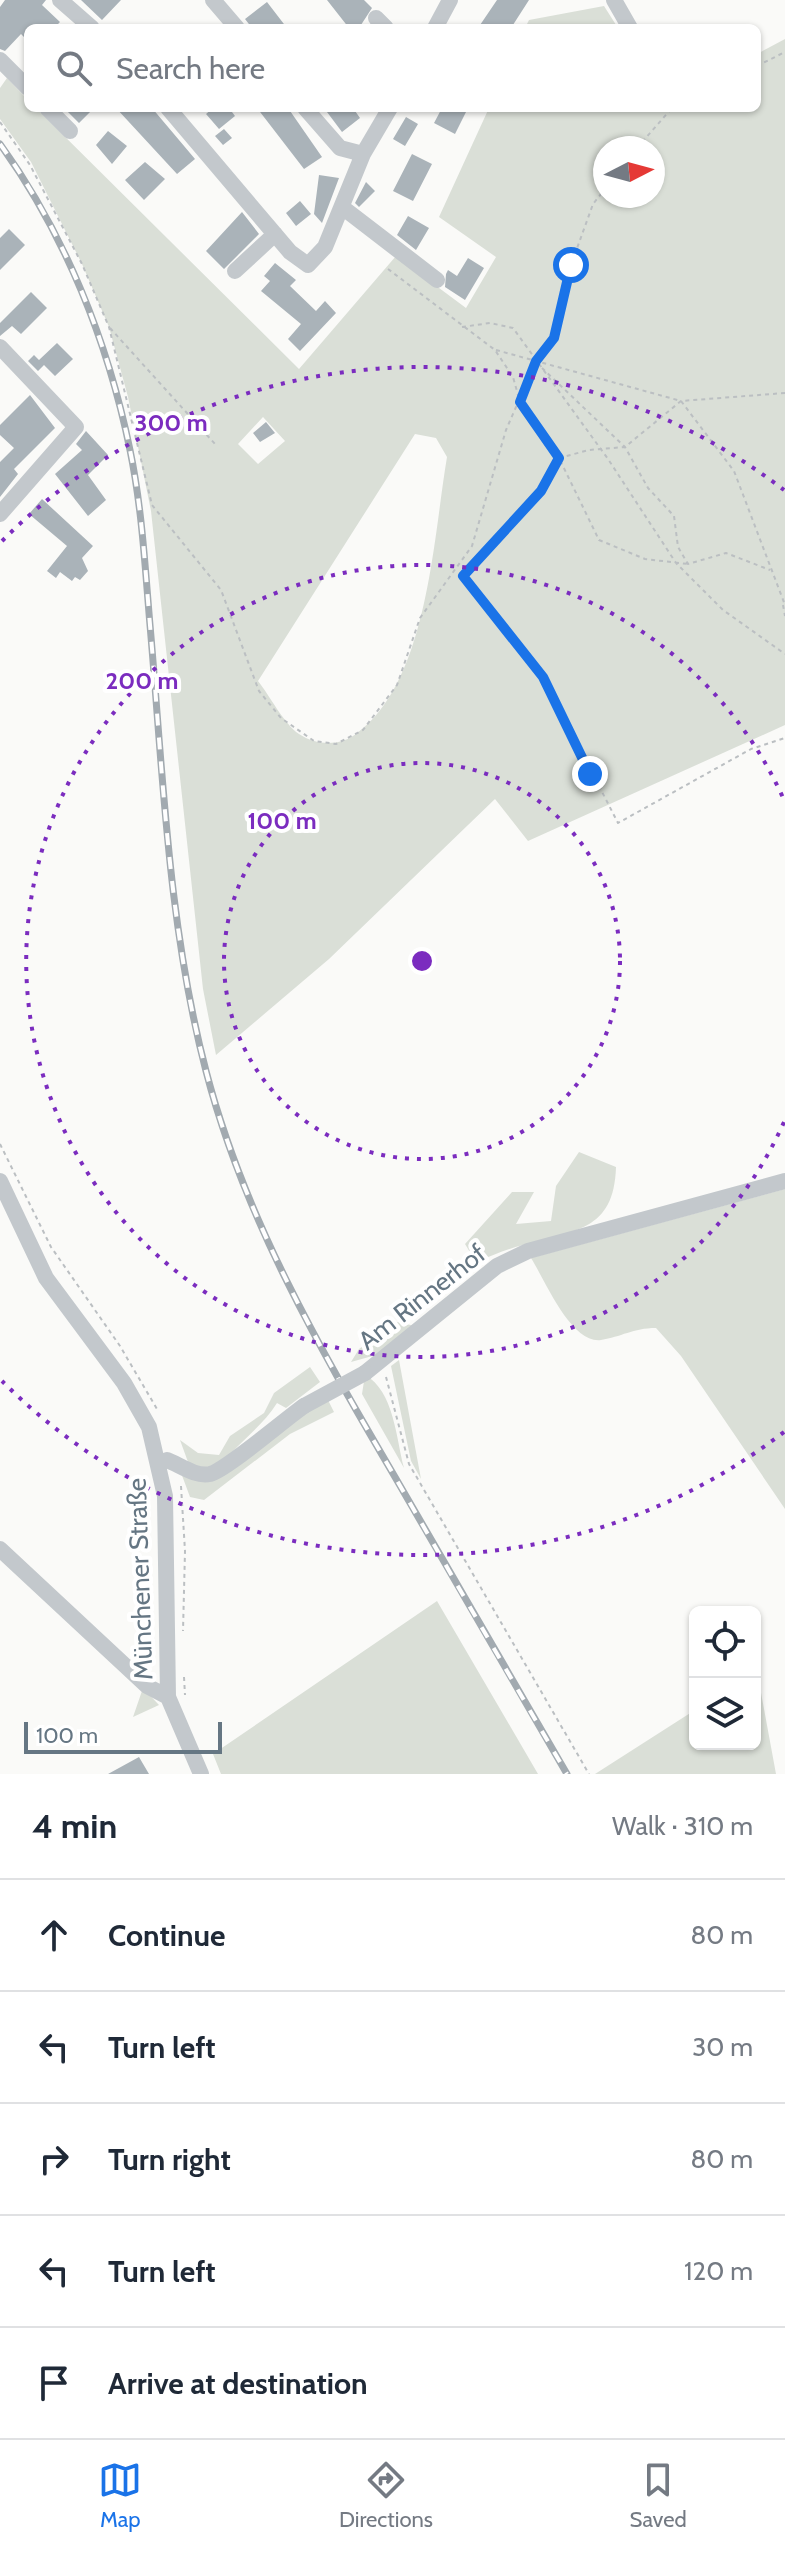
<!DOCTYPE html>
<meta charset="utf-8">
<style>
body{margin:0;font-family:Cabin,sans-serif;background:#f6f6f7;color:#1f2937}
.controls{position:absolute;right:24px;bottom:24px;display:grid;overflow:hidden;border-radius:12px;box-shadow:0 2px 6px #0004}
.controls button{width:72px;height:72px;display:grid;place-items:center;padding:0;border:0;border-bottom:2px solid #e0e1e3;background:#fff;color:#1f2937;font:40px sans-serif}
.compass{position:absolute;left:593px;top:136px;width:72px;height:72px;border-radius:50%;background:#fff;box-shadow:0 2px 6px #0004;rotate:84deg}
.scale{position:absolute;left:24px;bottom:20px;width:198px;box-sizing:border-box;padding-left:8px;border:4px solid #657683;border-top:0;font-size:22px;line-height:28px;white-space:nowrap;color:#657683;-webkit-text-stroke:6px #fff;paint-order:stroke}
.stop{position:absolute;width:24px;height:24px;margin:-18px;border:6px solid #1a73e8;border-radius:50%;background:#fff}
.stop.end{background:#1a73e8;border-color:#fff;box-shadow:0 2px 8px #0008}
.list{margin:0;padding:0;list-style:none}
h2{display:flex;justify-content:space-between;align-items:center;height:104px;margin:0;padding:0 32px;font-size:34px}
h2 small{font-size:26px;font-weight:400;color:#747a83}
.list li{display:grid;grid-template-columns:52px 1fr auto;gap:24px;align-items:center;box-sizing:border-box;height:112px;padding:0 32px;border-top:2px solid #e0e1e3}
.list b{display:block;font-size:30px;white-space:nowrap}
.list em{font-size:26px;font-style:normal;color:#747a83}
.icon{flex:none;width:44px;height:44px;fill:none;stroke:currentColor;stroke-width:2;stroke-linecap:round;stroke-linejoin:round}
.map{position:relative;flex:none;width:785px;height:1774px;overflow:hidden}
.search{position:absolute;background:#fff;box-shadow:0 2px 6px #0004;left:24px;right:24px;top:24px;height:88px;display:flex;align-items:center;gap:20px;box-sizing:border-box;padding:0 28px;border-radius:12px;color:#747a83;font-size:30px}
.sheet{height:664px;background:#fff}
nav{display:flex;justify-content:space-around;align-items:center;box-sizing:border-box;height:112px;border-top:2px solid #e0e1e3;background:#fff;font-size:22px;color:#747a83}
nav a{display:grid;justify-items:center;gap:4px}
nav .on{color:#1a73e8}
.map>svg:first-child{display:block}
.green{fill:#dadfd7;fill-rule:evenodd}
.building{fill:#aab3b9}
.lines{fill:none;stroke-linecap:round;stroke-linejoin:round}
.path{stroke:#bbbfc2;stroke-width:2;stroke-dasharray:4 4;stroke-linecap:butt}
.minor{stroke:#c3c8cc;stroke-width:16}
.rail-casing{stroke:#a2aab0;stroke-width:7}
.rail{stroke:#fff;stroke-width:4;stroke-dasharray:12;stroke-linecap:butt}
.minor-bridge{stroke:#c3c8cc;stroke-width:16}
.route{stroke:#1a73e8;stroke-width:10}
.ring{fill:none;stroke:#7b2cbf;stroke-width:4;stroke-dasharray:4 8}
.labels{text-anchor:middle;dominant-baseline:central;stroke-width:8;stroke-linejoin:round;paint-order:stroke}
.street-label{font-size:26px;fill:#657683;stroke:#fff}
.centre{fill:#7b2cbf;stroke:#fff;stroke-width:4}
.ring-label{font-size:24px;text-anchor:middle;font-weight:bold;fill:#7b2cbf;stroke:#fff;stroke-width:8;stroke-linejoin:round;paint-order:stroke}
</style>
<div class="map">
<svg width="785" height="1774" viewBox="0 0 785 1774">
<rect width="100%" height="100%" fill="#fafaf8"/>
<path class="green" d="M 604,6 L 618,28 L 525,28 L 529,20 Z
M 785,39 L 785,725 L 528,841 L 495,799 L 329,959 L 216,1055 L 203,989 L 151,511 L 128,397 L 109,327 L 82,264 L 31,162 L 0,119 L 0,88 L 7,78 L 28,100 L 28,108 L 36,108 L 299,369 L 396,256 L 466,308 L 496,257 L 439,217 L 489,108 L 757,108 L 757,54 ZM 605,148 L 653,148 L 653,196 L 605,196 ZM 263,417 L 285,441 L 258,464 L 238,444 ZM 415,434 L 436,438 L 447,457 C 433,539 428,682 356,734 C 340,746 317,746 299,734 C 284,724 270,696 258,681 Z
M 579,1152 L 616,1167 C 614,1232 574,1230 523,1245 C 507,1249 491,1256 476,1262 L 465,1244 L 512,1192 L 534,1192 L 516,1224 L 551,1221 L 556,1186 Z
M 785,1189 L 785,1509 L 681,1356 L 656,1328 C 633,1328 621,1337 601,1340 C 571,1344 546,1282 531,1258 Z
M 397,1322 L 415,1326 L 376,1355 L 351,1362 L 359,1349 Z
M 399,1360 L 421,1479 L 411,1461 L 391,1366 Z
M 310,1367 L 320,1382 L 286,1408 L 277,1403 C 262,1427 238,1443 220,1466 L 199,1468 L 188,1462 L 180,1440 L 198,1453 L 219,1455 L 230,1436 L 264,1413 L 274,1393 Z
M 365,1375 C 394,1391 396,1438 404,1468 L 362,1394 Z
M 327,1398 L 334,1412 L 290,1434 L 204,1500 L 190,1497 L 180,1470 C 187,1473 195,1478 203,1480 C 227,1484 298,1413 327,1398 Z
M 437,1601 L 538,1774 L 221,1774 L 213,1754 Z
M 757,1671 L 776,1774 L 595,1774 L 695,1710 L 695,1744 L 755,1744 Z
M 143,1688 L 159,1705 L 133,1717 Z"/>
<path class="building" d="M 5,0 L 46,0 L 42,5 L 60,22 L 54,28 L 28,28 L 28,41 L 21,34 L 5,51 L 0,49 L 0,7 Z
M 81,0 L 121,0 L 102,20 Z
M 327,0 L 364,0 L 372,8 L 359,28 L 349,28 Z
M 497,0 L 529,0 L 511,28 L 478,28 Z
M 267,2 L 287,28 L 252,28 L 245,19 Z
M 64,108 L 94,108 L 79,123 Z
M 116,108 L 152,108 L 195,159 L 177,174 Z
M 213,108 L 229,108 L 235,116 L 219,129 L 206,114 Z
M 257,108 L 288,108 L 322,157 L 304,169 Z
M 324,108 L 353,108 L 360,118 L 342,132 Z
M 442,108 L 468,108 L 455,134 L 434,123 Z
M 406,117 L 418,124 L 405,146 L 393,139 Z
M 224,129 L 232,138 L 223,145 L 215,136 Z
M 108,131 L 127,146 L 112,164 L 96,145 Z
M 412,154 L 432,164 L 413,201 L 393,191 Z
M 145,162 L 165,179 L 144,200 L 125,180 Z
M 319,175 L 339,178 L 322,223 L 314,214 Z
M 366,182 L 375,191 L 359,207 L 355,203 Z
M 300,201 L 311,214 L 296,226 L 286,213 Z
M 242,212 L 259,234 L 224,269 L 206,251 Z
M 408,216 L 429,228 L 416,250 L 397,235 Z
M 9,229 L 25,245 L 0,270 L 0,238 Z
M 468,258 L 484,268 L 465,300 L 445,287 L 446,274 L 448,270 L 457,276 Z
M 275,263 L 296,280 L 290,286 L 316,311 L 325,301 L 336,313 L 300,351 L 288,339 L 301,324 L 261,291 L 270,281 L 264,276 Z
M 31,292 L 47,308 L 21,334 L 12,326 L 0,336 L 0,323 Z
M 57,343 L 73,359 L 55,376 L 44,365 L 38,371 L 28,361 L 34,355 L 39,360 Z
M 30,395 L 55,428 L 14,469 L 18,474 L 0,497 L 0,462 L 14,448 L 0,435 L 0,425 Z
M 266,422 L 275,433 L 260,442 L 253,433 Z
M 86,431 L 108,455 L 88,475 L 106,500 L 88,516 L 55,474 L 82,450 L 76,444 Z
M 42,499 L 93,546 L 82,558 L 88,571 L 80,580 L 75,577 L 72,581 L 60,572 L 56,578 L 47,571 L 67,546 L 29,514 Z
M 139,1757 L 149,1774 L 108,1774 Z"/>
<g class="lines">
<path class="path" d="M 757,66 L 785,52
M 0,122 L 30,165 L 82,264 L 109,327 L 152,505 L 221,590 L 259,691 L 281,718 L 314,741 L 336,744 L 363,730 L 397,685 L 420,618 L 472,546 L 506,430 L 536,361 L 554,338 L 571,265 L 593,204 L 605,189
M 637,148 L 672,108
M 388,269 L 495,350 L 513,377 L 520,402 L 559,458 L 599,540 L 645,559 L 688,564
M 462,327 L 490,323 L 513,328 L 608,459 L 676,563 L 723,610 L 785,654
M 110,328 L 215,444
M 496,350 L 681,401 L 734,471 L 785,605
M 542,368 L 625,447 L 648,488 L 674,516 L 678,547 L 688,564 L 726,553 L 770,570
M 785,393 L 681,401 L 625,447 L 589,450 L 559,458 L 541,491 L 463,576 L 543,677 L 618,823 L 751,749 L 785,738
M 783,605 L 785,616
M 0,1144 L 51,1247 L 120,1346 L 157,1409
M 386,1377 L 409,1464 L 589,1774
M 181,1486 L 185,1551 L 183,1631
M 184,1677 L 185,1695"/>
<path class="minor" d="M 60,0 L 92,28
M 213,0 L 237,28
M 614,0 L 630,28
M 376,18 L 386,28
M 435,28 L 450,0
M 0,60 L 28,88
M 47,108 L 70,131
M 168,108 L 290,252 L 308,265 L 325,247 L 363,154 L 390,108
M 305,108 L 340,148 L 363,154
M 342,207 L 437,280
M 235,271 L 275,234
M 0,347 L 76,427 L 0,514
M 0,1181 L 46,1278 L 124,1383 L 149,1427 L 165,1496 L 168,1697 L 201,1774
M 365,1373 L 497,1266 L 528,1251 L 785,1181
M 160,1463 L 167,1460 C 180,1465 195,1477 210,1474 C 226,1470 284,1420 304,1406
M 0,1549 L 147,1686 L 168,1697"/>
<defs>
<path id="rail" d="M 0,144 C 65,234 108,342 130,450 C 142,508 145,567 150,625 C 163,774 168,926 206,1071 C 244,1217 319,1347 395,1477 C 452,1576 509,1675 567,1774"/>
</defs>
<use href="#rail" class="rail-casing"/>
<use href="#rail" class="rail"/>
<path class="minor-bridge" d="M 304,1406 L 365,1373"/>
</g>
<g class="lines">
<path class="route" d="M 571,265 L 554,338 L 536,361 L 520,402 L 559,458 L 541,491 L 463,576 L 543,677 L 590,774"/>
</g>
<g class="ring">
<circle cx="422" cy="961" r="198"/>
<path d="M784 1122A396 396 0 1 1 784 800"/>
<path d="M784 1432A594 594 0 0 1 2 1381M2 541A594 594 0 0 1 784 490"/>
</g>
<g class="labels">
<g class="street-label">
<text transform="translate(422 1297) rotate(-38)">Am Rinnerhof</text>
<text transform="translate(140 1579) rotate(-92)">Münchener Straße</text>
</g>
</g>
<circle cx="422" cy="961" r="12" class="centre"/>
<g class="ring-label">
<text x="171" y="431">300 m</text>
<text x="142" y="689">200 m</text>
<text x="282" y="829">100 m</text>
</g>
</svg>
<div class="controls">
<button><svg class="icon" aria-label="locate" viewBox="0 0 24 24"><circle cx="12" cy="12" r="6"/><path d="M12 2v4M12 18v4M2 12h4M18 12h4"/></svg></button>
<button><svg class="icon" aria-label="layers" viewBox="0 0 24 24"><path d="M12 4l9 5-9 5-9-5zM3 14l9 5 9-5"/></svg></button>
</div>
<svg class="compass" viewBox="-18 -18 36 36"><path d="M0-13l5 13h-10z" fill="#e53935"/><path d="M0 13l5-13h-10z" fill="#747a83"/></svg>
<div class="scale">100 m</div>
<div class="stop" style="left:571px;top:265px"></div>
<div class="stop end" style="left:590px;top:774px"></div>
<div class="search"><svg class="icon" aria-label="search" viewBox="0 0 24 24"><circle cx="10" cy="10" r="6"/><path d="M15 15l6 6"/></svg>Search here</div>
</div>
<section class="sheet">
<h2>4 min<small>Walk · 310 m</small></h2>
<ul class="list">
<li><svg class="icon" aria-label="ahead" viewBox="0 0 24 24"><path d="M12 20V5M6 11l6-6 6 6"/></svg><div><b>Continue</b></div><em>80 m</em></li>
<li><svg class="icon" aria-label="left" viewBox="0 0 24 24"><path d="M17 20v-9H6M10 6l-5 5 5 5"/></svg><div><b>Turn left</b></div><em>30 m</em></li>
<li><svg class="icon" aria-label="right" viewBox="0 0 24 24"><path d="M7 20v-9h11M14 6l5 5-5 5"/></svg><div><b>Turn right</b></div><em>80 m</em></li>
<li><svg class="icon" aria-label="left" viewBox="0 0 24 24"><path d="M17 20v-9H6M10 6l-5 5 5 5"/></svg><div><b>Turn left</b></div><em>120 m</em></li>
<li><svg class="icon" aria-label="arrive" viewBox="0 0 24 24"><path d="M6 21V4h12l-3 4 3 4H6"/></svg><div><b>Arrive at destination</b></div></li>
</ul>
</section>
<nav>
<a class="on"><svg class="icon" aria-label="map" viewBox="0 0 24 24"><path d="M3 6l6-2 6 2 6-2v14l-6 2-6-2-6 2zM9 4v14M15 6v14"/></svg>Map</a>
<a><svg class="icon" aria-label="directions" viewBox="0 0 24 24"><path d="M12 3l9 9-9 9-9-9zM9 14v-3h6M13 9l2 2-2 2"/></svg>Directions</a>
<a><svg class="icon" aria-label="saved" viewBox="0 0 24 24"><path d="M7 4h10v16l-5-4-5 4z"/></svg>Saved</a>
</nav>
